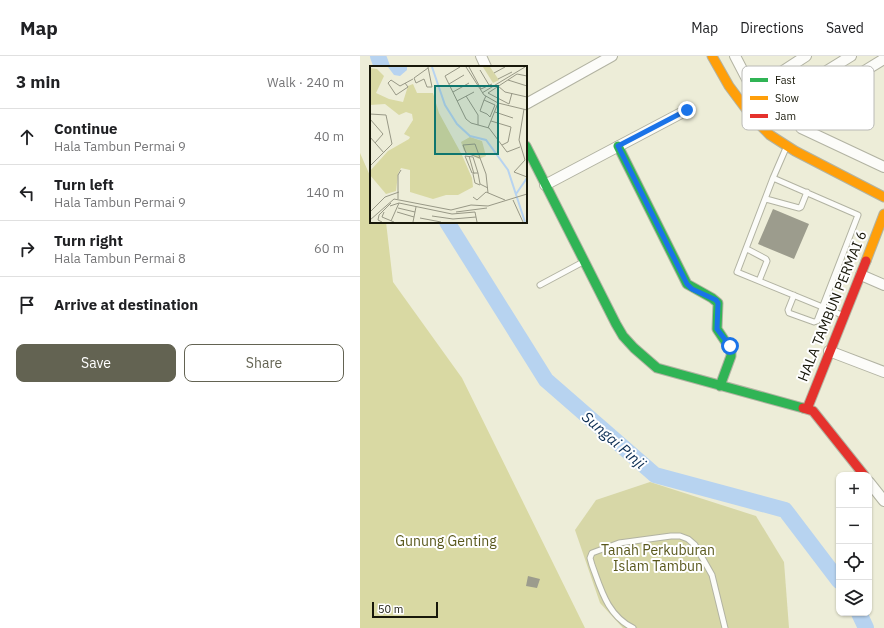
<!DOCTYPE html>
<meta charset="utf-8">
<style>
body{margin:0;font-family:"IBM Plex Sans",sans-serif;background:#f6f6f6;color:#202124}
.controls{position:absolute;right:12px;bottom:12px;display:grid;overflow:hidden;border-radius:8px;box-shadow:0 1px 3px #0004}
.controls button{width:36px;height:36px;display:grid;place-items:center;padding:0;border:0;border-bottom:1px solid #e0e0e0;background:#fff;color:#202124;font:20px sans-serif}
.scale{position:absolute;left:12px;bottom:10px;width:66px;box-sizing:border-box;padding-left:4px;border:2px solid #18180a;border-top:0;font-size:11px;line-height:14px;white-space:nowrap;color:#18180a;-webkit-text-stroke:3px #fff;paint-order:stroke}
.stop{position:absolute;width:12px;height:12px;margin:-9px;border:3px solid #1a73e8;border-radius:50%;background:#fff}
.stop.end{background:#1a73e8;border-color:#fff;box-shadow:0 1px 4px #0008}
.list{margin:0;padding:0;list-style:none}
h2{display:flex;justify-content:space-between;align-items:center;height:52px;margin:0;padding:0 16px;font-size:17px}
h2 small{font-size:13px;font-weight:400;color:#757577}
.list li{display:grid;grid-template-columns:26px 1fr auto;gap:12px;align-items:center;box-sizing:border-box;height:56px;padding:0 16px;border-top:1px solid #e0e0e0}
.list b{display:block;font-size:15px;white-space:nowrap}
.list p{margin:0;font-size:13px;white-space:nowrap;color:#757577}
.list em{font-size:13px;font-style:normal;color:#757577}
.actions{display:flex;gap:8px;padding:12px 16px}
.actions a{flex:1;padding:9px 0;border:1px solid #636352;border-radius:8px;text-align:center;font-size:14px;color:#636352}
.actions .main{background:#636352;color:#fff}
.icon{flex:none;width:22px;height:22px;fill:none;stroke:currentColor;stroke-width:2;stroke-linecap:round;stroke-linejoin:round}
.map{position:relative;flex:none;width:524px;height:572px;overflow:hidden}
header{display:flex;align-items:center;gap:24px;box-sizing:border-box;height:56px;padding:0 20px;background:#fff;border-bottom:1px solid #e0e0e0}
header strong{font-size:19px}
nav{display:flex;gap:22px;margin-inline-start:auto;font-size:14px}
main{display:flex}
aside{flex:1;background:#fff}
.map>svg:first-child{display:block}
.green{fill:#d7d7a7}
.forest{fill:#d9d9a3}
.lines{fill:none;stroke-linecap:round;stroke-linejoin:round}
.river{stroke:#b7d3f0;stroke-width:16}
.building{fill:#9c9c8d}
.lane-casing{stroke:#b2b3a2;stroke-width:7}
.street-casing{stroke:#b2b3a2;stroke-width:12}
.fast-casing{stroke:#b2b3a2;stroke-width:11}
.slow-casing{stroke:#b2b3a2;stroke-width:11}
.jam-casing{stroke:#b2b3a2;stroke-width:11}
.lane{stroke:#fcfcf9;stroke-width:5}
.street{stroke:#fcfcf9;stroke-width:10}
.fast{stroke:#30b455;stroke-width:9}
.slow{stroke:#ff9f0a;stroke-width:9}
.jam{stroke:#e5322d;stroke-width:9}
.route{stroke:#1a73e8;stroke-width:5}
.labels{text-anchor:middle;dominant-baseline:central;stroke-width:4;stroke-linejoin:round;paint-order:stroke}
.street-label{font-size:14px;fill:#18180a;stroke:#fff}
.park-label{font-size:14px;fill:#59581c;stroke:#fff}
.water-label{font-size:15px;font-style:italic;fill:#0b2d53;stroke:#fff}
.inset-river{fill:none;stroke:#b7d3f0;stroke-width:2}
.inset-road{fill:none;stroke:#989886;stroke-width:1}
.view{fill:#0f766e;fill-opacity:0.15;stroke:#0f766e;stroke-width:2}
.inset-edge{fill:none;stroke:#18180a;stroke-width:2}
.key{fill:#fff;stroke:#babab6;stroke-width:1}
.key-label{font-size:11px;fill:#18180a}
</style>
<header>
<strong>Map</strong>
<nav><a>Map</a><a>Directions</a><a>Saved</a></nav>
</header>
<main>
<aside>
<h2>3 min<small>Walk · 240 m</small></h2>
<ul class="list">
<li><svg class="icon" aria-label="ahead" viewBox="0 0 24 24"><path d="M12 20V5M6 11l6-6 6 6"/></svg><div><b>Continue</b><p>Hala Tambun Permai 9</p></div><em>40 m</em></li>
<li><svg class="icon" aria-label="left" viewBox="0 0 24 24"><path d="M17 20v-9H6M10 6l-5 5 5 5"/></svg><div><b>Turn left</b><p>Hala Tambun Permai 9</p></div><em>140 m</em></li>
<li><svg class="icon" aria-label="right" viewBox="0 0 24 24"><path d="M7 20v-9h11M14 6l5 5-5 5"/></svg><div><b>Turn right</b><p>Hala Tambun Permai 8</p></div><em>60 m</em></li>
<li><svg class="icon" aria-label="arrive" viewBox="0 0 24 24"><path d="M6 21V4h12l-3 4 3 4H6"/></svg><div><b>Arrive at destination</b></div></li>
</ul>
<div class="actions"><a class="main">Save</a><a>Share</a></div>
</aside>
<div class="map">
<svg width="524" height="572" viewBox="0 0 524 572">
<rect width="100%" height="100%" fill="#ededd8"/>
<path class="green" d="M 290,426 L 396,460 L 424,506 L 429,572 L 263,572 L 240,547 L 215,474 L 236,444 Z"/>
<path class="forest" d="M 0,97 L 11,122 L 11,166 L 26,166 L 33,226 L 102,322 L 225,572 L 0,572 Z"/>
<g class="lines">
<path class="river" d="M 18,0 L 22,11
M 87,166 L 186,324 L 295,419 L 425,454 L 479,525
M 499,557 L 506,572"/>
</g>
<path class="building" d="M 413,153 L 449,168 L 434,203 L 398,188 Z
M 168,520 L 180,523 L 177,532 L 166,530 Z"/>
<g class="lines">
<defs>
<path id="lane" d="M 426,92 L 413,122 L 498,159 L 457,265 L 454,266 L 429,257 L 428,254 L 434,239
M 413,122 L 377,216 L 482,259
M 406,143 L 439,152 L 441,151 L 447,136
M 387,193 L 406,203 L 407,205 L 399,225
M 180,229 L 223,206
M 273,572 C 247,559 241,533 232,509 L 230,502 L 232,497 L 259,487 L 311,480 L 320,480 L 328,483 L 335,489 L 352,519 L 365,572"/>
<path id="street" d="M 121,0 L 126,11
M 375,0 L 388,25 L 396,30 L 403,28 L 446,0
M 524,3 L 467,38 L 444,54 L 440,62 L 441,72 L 524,111
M 166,48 L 252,0
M 392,61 L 491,0
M 185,129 L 327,54
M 501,219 L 524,229
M 469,295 L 524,316
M 509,426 L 524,445"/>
<path id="fast" d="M 166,90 L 256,268 L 263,280 L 274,292 L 297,312 L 443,352
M 258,90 L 327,228 L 352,242 L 358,247 L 357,273 L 371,294 L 371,300 L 360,330"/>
<path id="slow" d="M 352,0 L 369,30 L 392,61 L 410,79 L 435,95 L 524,141
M 506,205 L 524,158"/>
<path id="jam" d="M 443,352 L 453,355 L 504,419
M 447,353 L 506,205"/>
</defs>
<use href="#lane" class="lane-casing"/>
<use href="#street" class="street-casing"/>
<use href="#fast" class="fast-casing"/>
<use href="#slow" class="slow-casing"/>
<use href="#jam" class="jam-casing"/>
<use href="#lane" class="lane"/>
<use href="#street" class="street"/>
<use href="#fast" class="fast"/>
<use href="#slow" class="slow"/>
<use href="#jam" class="jam"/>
</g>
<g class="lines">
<path class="route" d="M 327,54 L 258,90 L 327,228 L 332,233 L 356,244 L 358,247 L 357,273 L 370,290"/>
</g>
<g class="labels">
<g class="street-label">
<text transform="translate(472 250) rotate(-68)">HALA TAMBUN PERMAI 6</text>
</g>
<g class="park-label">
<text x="86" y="485">Gunung Genting</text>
<text x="298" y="494">Tanah Perkuburan<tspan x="298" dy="16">Islam Tambun</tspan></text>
</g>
<g class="water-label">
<text transform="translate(254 384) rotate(41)">Sungai Pinji</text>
</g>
</g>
<g transform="translate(10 10)">
<rect width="157" height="157" fill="#ededd8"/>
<path d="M 113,1 L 120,1 L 129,14 L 123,17 ZM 100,71 L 112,75 L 116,90 L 109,93 L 94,85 L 91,76 Z" fill="#d7d7a7"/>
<path d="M 0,2 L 7,3 L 14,10 L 6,27 L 19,33 L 33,36 L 38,20 L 43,18 L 47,27 L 63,27 L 69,47 L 92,89 L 102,112 L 103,121 L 88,129 L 76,129 L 63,133 L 40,126 L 40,104 L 31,102 L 28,108 L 26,125 L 16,128 L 0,109 L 0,105 L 18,85 L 39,73 L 40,71 L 34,68 L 43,54 L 42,48 L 36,46 L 29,49 L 15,38 L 0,39 Z" fill="#d9d9a3"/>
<path d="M 18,1 L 37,1 L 37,4 L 30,10 L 24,9 Z" fill="#b7d3f0"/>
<path class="inset-river" d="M 62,1 L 75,39 L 87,58 L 100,70 L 116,74 L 138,104 L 155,156M 146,128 L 157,112"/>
<path class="inset-road" d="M 90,1 L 75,10 L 96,53 L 101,57 L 119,62 L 137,86 L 150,81M 96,1 L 114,29 L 128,37 L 157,44M 99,1 L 111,23 L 122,18M 110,4 L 119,19M 124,7 L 135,1M 128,13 L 142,6M 138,14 L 157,20M 35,17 L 38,21 L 26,29 L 18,17 L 21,14 L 30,20 L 43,13M 46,17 L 54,13 L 57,21 L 62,21 L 58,1M 46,17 L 44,12 L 58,2M 79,18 L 94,9M 128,20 L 135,26 L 157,31M 83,26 L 99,17M 112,27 L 155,1M 142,27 L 139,38 L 118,27 L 147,8 L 157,10M 96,30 L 108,49 L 108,59M 116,30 L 114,34 L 125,39 L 120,51 L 117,48M 114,34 L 110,45 L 117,48M 87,35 L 104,26M 154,43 L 149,74 L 155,94 L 144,106 L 157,111M 125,46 L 143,52M 0,48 L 16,49 L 22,78 L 0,100M 0,53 L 13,68 L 5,77M 121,55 L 141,61 L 138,76 L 132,79M 118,62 L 128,37M 0,71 L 14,87M 99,90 L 104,108M 110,92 L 105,78 L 93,79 L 96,87 L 110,92 L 116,108 L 118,127M 108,107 L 102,107 L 95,90 L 103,91 L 108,107 L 110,118 L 118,122M 103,108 L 105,117 L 110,119M 103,131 L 107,134 L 116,126 L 135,134M 28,133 L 28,109 L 31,104M 143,134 L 153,156M 20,140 L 29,137 L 82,148 L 105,146 L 107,156M 28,142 L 45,146M 0,146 L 15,131 L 29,126M 14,146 L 12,151 L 24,156M 27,146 L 44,151M 86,146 L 117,142M 62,150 L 83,153 L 106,151M 50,152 L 71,156M 0,154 L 24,133 L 81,144 L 101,139 L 118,140 L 157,128M 21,155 L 29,137M 12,156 L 8,154 L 9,149 L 21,137M 43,156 L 46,141"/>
<path class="view" d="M 65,20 L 128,20 L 128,88 L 65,88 Z"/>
<rect width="157" height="157" class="inset-edge"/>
</g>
<rect x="382" y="10" width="132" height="64" rx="6" class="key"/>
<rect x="390" y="22" width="18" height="4" fill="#30b455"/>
<rect x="390" y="40" width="18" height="4" fill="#ff9f0a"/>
<rect x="390" y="58" width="18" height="4" fill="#e5322d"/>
<g class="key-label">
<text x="415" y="28">Fast</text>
<text x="415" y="46">Slow</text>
<text x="415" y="64">Jam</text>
</g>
</svg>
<div class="controls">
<button>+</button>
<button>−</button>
<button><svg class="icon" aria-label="locate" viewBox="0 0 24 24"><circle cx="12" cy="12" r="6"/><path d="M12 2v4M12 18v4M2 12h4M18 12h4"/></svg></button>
<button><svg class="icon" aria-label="layers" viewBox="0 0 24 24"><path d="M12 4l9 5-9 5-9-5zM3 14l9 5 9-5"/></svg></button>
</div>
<div class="scale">50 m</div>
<div class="stop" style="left:370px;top:290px"></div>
<div class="stop end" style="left:327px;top:54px"></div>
</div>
</main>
